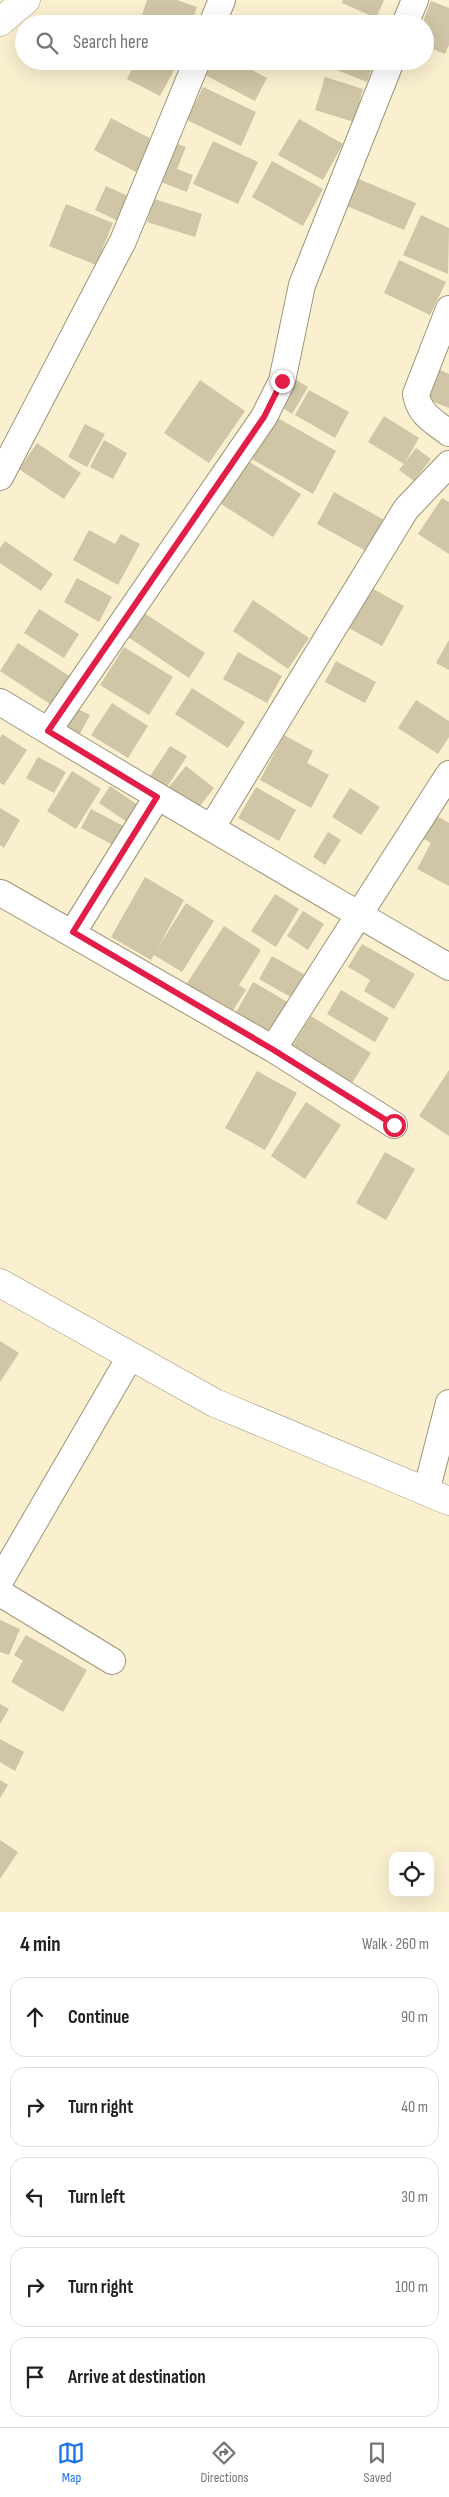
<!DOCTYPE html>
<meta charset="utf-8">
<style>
body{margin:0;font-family:"Sofia Sans Condensed",sans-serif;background:#f2f2f2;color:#222}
.controls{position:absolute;right:15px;bottom:15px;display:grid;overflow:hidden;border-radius:10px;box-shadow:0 5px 20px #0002}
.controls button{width:45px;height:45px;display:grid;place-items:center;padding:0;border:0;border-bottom:1px solid #e0e0e0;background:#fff;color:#222;font:25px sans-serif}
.stop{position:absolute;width:15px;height:15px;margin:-11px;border:4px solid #e11d48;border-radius:50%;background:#fff}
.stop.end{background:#e11d48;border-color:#fff;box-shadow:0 1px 5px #0008}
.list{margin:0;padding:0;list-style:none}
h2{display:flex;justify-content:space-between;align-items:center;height:65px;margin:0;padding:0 20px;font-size:21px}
h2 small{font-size:16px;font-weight:400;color:#767676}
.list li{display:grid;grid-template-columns:32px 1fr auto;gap:15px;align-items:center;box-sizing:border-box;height:80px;margin:0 10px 10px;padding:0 10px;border:1px solid #e0e0e0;border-radius:15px}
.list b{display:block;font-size:19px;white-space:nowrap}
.list em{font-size:16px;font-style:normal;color:#767676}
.icon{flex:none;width:28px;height:28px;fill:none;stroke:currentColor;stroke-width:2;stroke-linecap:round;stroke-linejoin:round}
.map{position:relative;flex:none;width:449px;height:1912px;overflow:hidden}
.search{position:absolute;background:#fff;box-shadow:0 5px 20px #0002;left:15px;right:15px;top:15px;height:55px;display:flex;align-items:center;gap:12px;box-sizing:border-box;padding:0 18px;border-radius:28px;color:#767676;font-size:19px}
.sheet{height:515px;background:#fff}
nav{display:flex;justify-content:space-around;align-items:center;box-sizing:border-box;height:70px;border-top:1px solid #e0e0e0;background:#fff;font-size:14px;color:#767676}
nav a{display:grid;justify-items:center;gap:2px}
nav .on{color:#1a73e8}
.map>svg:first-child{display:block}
.building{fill:#d0c5a6}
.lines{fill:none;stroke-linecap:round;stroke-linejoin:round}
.minor-casing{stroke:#9d9376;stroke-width:28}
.tertiary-casing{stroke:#9d9376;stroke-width:29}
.secondary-casing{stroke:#9d9376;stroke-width:29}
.minor{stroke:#fff;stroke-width:26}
.tertiary{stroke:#fff;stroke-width:28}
.secondary{stroke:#fff;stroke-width:28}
.route{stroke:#e11d48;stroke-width:6}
</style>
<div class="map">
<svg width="449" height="1912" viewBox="0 0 449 1912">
<rect width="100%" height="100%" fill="#faefcf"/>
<path class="building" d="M 147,0 L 177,0 L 197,7 L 191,24 L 167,17 L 164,24 L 139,24 Z
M 343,0 L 384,0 L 376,18 L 342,3 Z
M 431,1 L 449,8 L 449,45 L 445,54 L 425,46 L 425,24 L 422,24 Z
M 340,17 L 357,24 L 337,24 Z
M 136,61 L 178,63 L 160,96 L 127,79 Z
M 210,61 L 235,61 L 267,78 L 255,101 L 203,74 Z
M 314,61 L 375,61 L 367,82 Z
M 325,77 L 363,89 L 354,122 L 315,110 Z
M 203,87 L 256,112 L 241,146 L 187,120 Z
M 111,118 L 153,140 L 136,172 L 94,150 Z
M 299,119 L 343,144 L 323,180 L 278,155 Z
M 213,141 L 258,162 L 238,204 L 193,184 Z
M 173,142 L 186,147 L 177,169 L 193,175 L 187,192 L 158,181 Z
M 272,161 L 323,189 L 303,226 L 252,197 Z
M 354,177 L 416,203 L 404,230 L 342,204 Z
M 106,186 L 130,197 L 118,221 L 95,210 Z
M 154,199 L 202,214 L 195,237 L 147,222 Z
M 66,204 L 113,223 L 96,265 L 49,246 Z
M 421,215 L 449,228 L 448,274 L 403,255 Z
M 399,260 L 446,282 L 430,315 L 384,293 Z
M 438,369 L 449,374 L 449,408 L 426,399 Z
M 293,378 L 308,387 L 292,414 L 277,404 Z
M 200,380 L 245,411 L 209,463 L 164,433 Z
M 309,390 L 349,412 L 335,438 L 295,415 Z
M 384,416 L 419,438 L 404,464 L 368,442 Z
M 276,417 L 336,451 L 313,494 L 252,459 Z
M 85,424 L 105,434 L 87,467 L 68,457 Z
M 104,440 L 127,453 L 113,479 L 90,467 Z
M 37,443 L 81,473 L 64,499 L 19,469 Z
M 416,448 L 431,459 L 414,481 L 399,470 Z
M 245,459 L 301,494 L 273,537 L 218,502 Z
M 334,492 L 386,521 L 368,552 L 317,524 Z
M 442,498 L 449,502 L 449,554 L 418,534 Z
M 89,530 L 115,544 L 121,534 L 140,544 L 118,585 L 73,560 Z
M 5,541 L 53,574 L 41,591 L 0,563 L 0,548 Z
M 77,578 L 112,597 L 99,622 L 64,602 Z
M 368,586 L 404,606 L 382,646 L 345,626 Z
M 253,600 L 309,638 L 288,669 L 233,631 Z
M 39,609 L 79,634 L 64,658 L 24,633 Z
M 144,613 L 205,653 L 189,678 L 128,637 Z
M 449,640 L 449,670 L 436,663 Z
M 18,643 L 71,677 L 53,706 L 0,671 Z
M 124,647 L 173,677 L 149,715 L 100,685 Z
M 238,652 L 282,676 L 267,703 L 223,679 Z
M 336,661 L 376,682 L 365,703 L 325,682 Z
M 192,688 L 245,722 L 228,748 L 175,714 Z
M 416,700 L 449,721 L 449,737 L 438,754 L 398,728 Z
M 112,703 L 148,726 L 128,758 L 91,735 Z
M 74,707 L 90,715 L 76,741 L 60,732 Z
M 2,734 L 27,750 L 4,785 L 0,783 L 0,738 Z
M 284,735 L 313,751 L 307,763 L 329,775 L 311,808 L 260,780 Z
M 170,746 L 187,756 L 162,795 L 145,784 Z
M 38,757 L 66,772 L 54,793 L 26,778 Z
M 186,766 L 214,788 L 196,811 L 168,788 Z
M 72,771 L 101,789 L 76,829 L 47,811 Z
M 110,786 L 138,805 L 127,822 L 99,803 Z
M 256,787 L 296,810 L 279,841 L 238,818 Z
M 350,788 L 380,807 L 361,835 L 332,817 Z
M 0,808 L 20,820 L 4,848 L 0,845 Z
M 91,809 L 125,827 L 115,846 L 81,828 Z
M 435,815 L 449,823 L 449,886 L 417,869 L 431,843 L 422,838 Z
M 328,832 L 341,840 L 325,865 L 313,857 Z
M 145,877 L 184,900 L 157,949 L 186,903 L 214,921 L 182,972 L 154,955 L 151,960 L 111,937 Z
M 275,894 L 299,909 L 276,947 L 251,931 Z
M 303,911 L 324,924 L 308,950 L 287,936 Z
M 224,926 L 261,950 L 239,985 L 246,990 L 229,1017 L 184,988 Z
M 362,944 L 415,974 L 394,1009 L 364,991 L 370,980 L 348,967 Z
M 272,956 L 307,976 L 294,999 L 259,979 Z
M 253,982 L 291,1004 L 272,1038 L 234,1016 Z
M 341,990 L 389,1018 L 375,1042 L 327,1014 Z
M 311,1016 L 371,1053 L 352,1083 L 292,1046 Z
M 449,1070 L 449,1136 L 419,1116 Z
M 257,1071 L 297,1093 L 265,1150 L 225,1128 Z
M 306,1102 L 341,1125 L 305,1179 L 271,1156 Z
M 385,1152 L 415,1169 L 386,1220 L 356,1203 Z
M 0,1341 L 19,1353 L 0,1382 Z
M 0,1620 L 20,1629 L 9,1655 L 0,1652 Z
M 26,1635 L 87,1670 L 63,1712 L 11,1682 L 23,1661 L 14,1655 Z
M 0,1704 L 9,1709 L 0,1724 Z
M 0,1739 L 24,1752 L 15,1771 L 0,1762 Z
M 0,1780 L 8,1785 L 0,1798 Z
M 0,1840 L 18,1852 L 0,1879 Z"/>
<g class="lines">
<defs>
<path id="minor" d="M 212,24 L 222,0
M 405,24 L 415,0
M 449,309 L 416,394 C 419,414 433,421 449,433
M 0,477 L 123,241 L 197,61
M 0,702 C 149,792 299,880 449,967
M 48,731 L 264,417 L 282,381 L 302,285 L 391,61
M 212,827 L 406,509 L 449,464
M 1,893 L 273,1049 L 394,1125
M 73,932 L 157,797
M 273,1049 L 449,774
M 426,1492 L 449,1403
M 0,1581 L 130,1357
M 0,1593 L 112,1661"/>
<path id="tertiary" d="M 0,1283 L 215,1403 L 449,1501"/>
<path id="secondary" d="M 0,22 L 26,0"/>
</defs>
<use href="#minor" class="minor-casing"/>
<use href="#tertiary" class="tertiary-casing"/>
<use href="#secondary" class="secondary-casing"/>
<use href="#minor" class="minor"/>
<use href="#tertiary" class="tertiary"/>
<use href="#secondary" class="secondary"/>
</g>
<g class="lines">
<path class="route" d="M 282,381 L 264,417 L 48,731 L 157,797 L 73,932 L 272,1049 L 394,1125"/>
</g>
</svg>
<div class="controls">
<button><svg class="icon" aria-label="locate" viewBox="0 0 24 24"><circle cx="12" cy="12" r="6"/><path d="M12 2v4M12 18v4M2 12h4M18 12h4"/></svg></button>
</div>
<div class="stop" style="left:394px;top:1125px"></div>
<div class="stop end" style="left:282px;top:381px"></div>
<div class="search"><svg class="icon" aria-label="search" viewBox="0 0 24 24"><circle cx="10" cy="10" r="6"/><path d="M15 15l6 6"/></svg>Search here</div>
</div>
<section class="sheet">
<h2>4 min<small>Walk · 260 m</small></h2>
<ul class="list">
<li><svg class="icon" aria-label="ahead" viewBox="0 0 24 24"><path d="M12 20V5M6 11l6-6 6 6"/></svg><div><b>Continue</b></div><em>90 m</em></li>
<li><svg class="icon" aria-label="right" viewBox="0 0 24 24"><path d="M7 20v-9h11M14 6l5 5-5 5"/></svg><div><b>Turn right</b></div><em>40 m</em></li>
<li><svg class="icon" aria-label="left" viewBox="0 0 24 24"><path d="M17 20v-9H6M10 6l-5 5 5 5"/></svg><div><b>Turn left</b></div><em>30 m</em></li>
<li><svg class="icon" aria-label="right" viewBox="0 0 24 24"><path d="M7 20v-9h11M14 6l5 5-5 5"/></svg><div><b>Turn right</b></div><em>100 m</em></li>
<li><svg class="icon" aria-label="arrive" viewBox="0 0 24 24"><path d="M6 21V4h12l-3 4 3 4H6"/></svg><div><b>Arrive at destination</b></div></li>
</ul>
</section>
<nav>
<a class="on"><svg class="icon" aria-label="map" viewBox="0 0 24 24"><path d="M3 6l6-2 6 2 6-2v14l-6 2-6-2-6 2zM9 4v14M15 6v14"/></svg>Map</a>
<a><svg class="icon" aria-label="directions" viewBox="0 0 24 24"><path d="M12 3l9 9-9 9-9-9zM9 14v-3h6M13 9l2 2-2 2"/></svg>Directions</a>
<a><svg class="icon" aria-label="saved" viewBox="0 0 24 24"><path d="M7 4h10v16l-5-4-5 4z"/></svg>Saved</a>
</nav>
